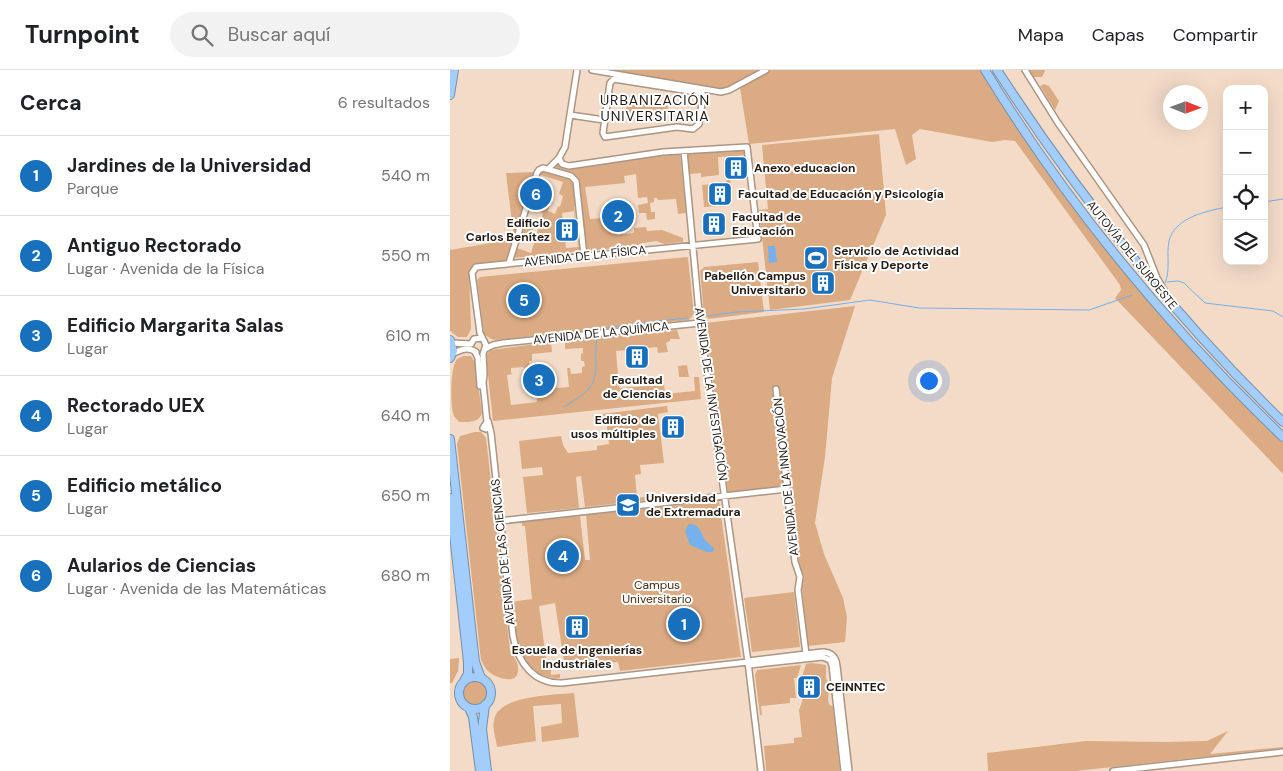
<!DOCTYPE html>
<html lang="es">
<meta charset="utf-8">
<style>
body{margin:0;font-family:"DM Sans",sans-serif;background:#f2f2f2;color:#202124}
.controls{position:absolute;right:15px;top:15px;display:grid;overflow:hidden;border-radius:10px;box-shadow:0 5px 20px #0002}
.controls button{width:45px;height:45px;display:grid;place-items:center;padding:0;border:0;border-bottom:1px solid #e0e0e0;background:#fff;color:#202124;font:25px sans-serif}
.compass{position:absolute;left:713px;top:15px;width:45px;height:45px;border-radius:50%;background:#fff;box-shadow:0 5px 20px #0002;rotate:91deg}
.you{position:absolute;left:478px;top:310px;width:18px;height:18px;margin:-12px;border:4px solid #fff;border-radius:50%;background:#1a73e8;box-shadow:0 0 0 8px #1a73e833}
.badge{display:grid;place-items:center;width:32px;height:32px;border-radius:50%;background:#1870bd;color:#fff;font-size:16px;font-weight:700}
.pin{position:absolute;translate:-50% -50%;border:2px solid #fff;box-shadow:0 1px 5px #0006}
.list{margin:0;padding:0;list-style:none}
h2{display:flex;justify-content:space-between;align-items:center;height:65px;margin:0;padding:0 20px;font-size:21px}
h2 small{font-size:16px;font-weight:400;color:#757577}
.list li{display:grid;grid-template-columns:32px 1fr auto;gap:15px;align-items:center;box-sizing:border-box;height:80px;padding:0 20px;border-top:1px solid #e0e0e0}
.list b{display:block;font-size:19px;white-space:nowrap}
.list p{margin:0;font-size:16px;white-space:nowrap;color:#757577}
.list em{font-size:16px;font-style:normal;color:#757577}
.icon{flex:none;width:28px;height:28px;fill:none;stroke:currentColor;stroke-width:2;stroke-linecap:round;stroke-linejoin:round}
.map{position:relative;flex:none;width:833px;height:701px;overflow:hidden}
header{display:flex;align-items:center;gap:30px;box-sizing:border-box;height:70px;padding:0 25px;background:#fff;border-bottom:1px solid #e0e0e0}
header strong{font-size:24px}
nav{display:flex;gap:28px;margin-inline-start:auto;font-size:18px}
.search{width:350px;height:45px;background:#f2f2f2;display:flex;align-items:center;gap:12px;box-sizing:border-box;padding:0 18px;border-radius:28px;color:#757577;font-size:19px}
main{display:flex}
aside{flex:1;background:#fff}
.map>svg:first-child{display:block}
.green{fill:#dbab83;fill-rule:evenodd}
.water{fill:#76b0ed}
.lines{fill:none;stroke-linecap:round;stroke-linejoin:round}
.stream{stroke:#76b0ed;stroke-width:1}
.minor-casing{stroke:#ab9583;stroke-width:8}
.highway-casing{stroke:#768fab;stroke-width:10}
.minor{stroke:#fff;stroke-width:5}
.highway{stroke:#a2cdfc;stroke-width:8}
.labels{text-anchor:middle;dominant-baseline:central;stroke-width:4;stroke-linejoin:round;paint-order:stroke}
.poi-label{font-size:12px;font-weight:bold;fill:#231b14;stroke:#fff;text-anchor:start}
.street-label{font-size:12px;fill:#231b14;stroke:#fff}
.park-label{font-size:12px;fill:#472c13;stroke:#fff}
.neighbourhood-label{font-size:14px;letter-spacing:1px;fill:#231b14;stroke:#fff}
</style>
<header>
<strong>Turnpoint</strong>
<div class="search"><svg class="icon" aria-label="search" viewBox="0 0 24 24"><circle cx="10" cy="10" r="6"/><path d="M15 15l6 6"/></svg>Buscar aquí</div>
<nav><a>Mapa</a><a>Capas</a><a>Compartir</a></nav>
</header>
<main>
<aside>
<h2>Cerca<small>6 resultados</small></h2>
<ul class="list">
<li><span class="badge">1</span><div><b>Jardines de la Universidad</b><p>Parque</p></div><em>540 m</em></li>
<li><span class="badge">2</span><div><b>Antiguo Rectorado</b><p>Lugar · Avenida de la Física</p></div><em>550 m</em></li>
<li><span class="badge">3</span><div><b>Edificio Margarita Salas</b><p>Lugar</p></div><em>610 m</em></li>
<li><span class="badge">4</span><div><b>Rectorado UEX</b><p>Lugar</p></div><em>640 m</em></li>
<li><span class="badge">5</span><div><b>Edificio metálico</b><p>Lugar</p></div><em>650 m</em></li>
<li><span class="badge">6</span><div><b>Aularios de Ciencias</b><p>Lugar · Avenida de las Matemáticas</p></div><em>680 m</em></li>
</ul>
</aside>
<div class="map">
<svg width="833" height="701" viewBox="0 0 833 701">
<rect width="100%" height="100%" fill="#f3dbc7"/>
<path class="green" d="M 157,0 L 311,0 L 277,19 L 272,20 Z
M 319,0 L 530,0 L 567,57 L 618,128 L 821,361 L 833,372 L 833,404 L 665,228 L 671,220 L 670,215 L 565,71 L 555,70 L 542,72 L 470,59 L 462,65 L 466,89 L 456,95 L 445,59 L 299,74 L 290,18 Z
M 577,0 L 595,0 L 595,1 L 592,7 L 582,7 Z
M 594,14 L 599,16 L 609,31 L 605,40 L 590,16 Z
M 178,29 L 218,36 L 217,42 L 201,39 L 200,43 L 189,41 L 188,46 L 175,44 Z
M 429,64 L 436,145 L 400,230 L 320,240 L 309,140 L 318,139 L 312,75 Z
M 294,79 L 297,85 L 268,87 L 269,105 L 251,107 L 251,103 L 239,104 L 237,83 Z
M 230,83 L 236,143 L 228,144 L 226,129 L 208,130 L 207,128 L 204,128 L 204,132 L 200,133 L 201,142 L 205,142 L 205,149 L 197,150 L 196,143 L 189,143 L 188,135 L 198,133 L 197,127 L 188,128 L 186,104 L 174,106 L 175,113 L 135,117 L 140,149 L 153,148 L 153,154 L 164,153 L 164,160 L 167,160 L 167,165 L 184,163 L 184,158 L 196,157 L 197,161 L 212,160 L 233,168 L 233,172 L 215,174 L 206,171 L 193,173 L 186,176 L 137,181 L 128,108 L 125,105 L 105,100 L 103,98 L 104,95 L 106,94 L 111,96 L 123,98 Z
M 93,100 C 126,109 124,103 128,137 L 124,136 L 129,178 L 132,177 L 132,181 L 63,188 L 88,103 ZM 88,104 L 113,112 L 109,124 L 113,126 L 110,137 L 108,136 L 105,144 L 98,141 L 100,134 L 81,129 ZM 79,138 L 93,143 L 81,183 L 67,178 L 71,163 L 81,166 L 84,156 L 74,153 ZM 124,141 L 125,153 L 119,154 L 120,165 L 127,165 L 128,177 L 116,178 L 112,143 Z
M 86,102 L 58,191 L 24,194 L 19,202 L 21,259 L 17,267 L 8,267 L 0,261 L 0,180 L 64,169 L 56,103 Z
M 277,103 L 280,107 L 282,128 L 277,128 L 276,111 L 278,110 Z
M 264,114 L 266,136 L 254,137 L 252,115 Z
M 237,187 L 238,188 L 244,244 L 239,250 L 46,270 L 41,269 L 34,264 L 27,210 L 30,207 Z
M 308,192 L 314,242 L 259,249 L 254,245 L 250,201 L 254,197 Z
M 405,236 L 382,308 L 375,387 L 365,453 L 374,484 L 393,528 L 397,547 L 395,572 L 358,576 L 352,518 L 354,506 L 349,496 L 329,316 L 322,317 L 334,416 L 278,423 L 255,253 Z
M 227,260 L 230,269 L 220,269 L 220,271 L 216,273 L 218,282 L 208,283 L 207,277 L 166,281 L 169,318 L 211,315 L 214,313 L 215,324 L 245,321 L 244,307 L 249,307 L 251,329 L 43,351 L 36,286 L 40,280 L 101,272 L 102,282 L 82,284 L 82,291 L 79,291 L 80,296 L 74,298 L 73,297 L 61,298 L 61,303 L 63,304 L 57,305 L 61,335 L 87,332 L 86,320 L 119,317 L 117,298 L 120,298 L 121,304 L 132,303 L 132,297 L 135,296 L 134,291 L 131,291 L 131,284 L 133,283 L 133,278 L 115,279 L 115,271 Z
M 14,286 L 21,286 L 25,292 L 32,343 C 29,353 18,352 9,352 C 8,350 4,347 4,346 C 0,335 0,298 7,289 C 9,288 13,286 14,286 Z
M 237,295 L 239,307 L 229,307 L 228,296 Z
M 217,336 L 218,342 L 208,344 L 214,393 L 190,395 L 191,404 L 185,405 L 187,428 L 216,424 L 217,428 L 135,437 L 131,406 L 126,407 L 129,438 L 77,443 L 73,407 L 93,405 L 92,397 L 72,399 L 69,371 L 111,366 L 113,375 L 118,383 L 147,380 L 147,376 L 159,374 L 156,348 L 144,349 L 143,345 Z
M 25,362 L 31,362 L 36,368 L 60,580 C 63,585 68,592 68,598 C 70,617 44,608 37,600 C 34,597 33,593 31,590 L 7,374 L 10,366 Z
M 269,431 L 291,587 L 170,601 L 168,592 L 115,598 L 105,533 L 89,536 L 97,596 L 108,595 L 109,599 L 101,600 L 101,605 L 110,604 L 110,608 C 66,608 65,565 61,532 L 82,529 L 75,456 L 72,456 L 72,452 L 130,446 L 135,490 L 140,490 L 136,445 Z
M 344,522 L 350,577 L 302,582 L 294,528 Z
M 9,588 L 8,601 L 2,613 L 0,613 L 0,589 Z
M 362,593 L 376,595 L 376,608 L 379,618 L 378,630 L 379,634 L 383,637 L 390,701 L 316,701 L 314,676 L 344,673 L 344,668 L 352,667 L 349,640 L 352,632 L 354,616 L 352,607 L 356,594 Z
M 351,595 L 347,608 L 344,608 L 346,628 L 340,628 L 340,633 L 311,636 L 312,645 L 310,645 L 305,605 L 307,600 Z
M12 623a13 13 0 1 1 26 0a13 13 0 1 1-26 0Z
M 124,623 L 129,667 L 92,672 L 91,657 L 112,653 L 111,634 L 83,636 L 86,671 L 47,677 C 46,669 42,658 44,650 C 48,625 105,625 124,623 Z
M 778,661 L 760,684 L 833,677 L 833,678 L 626,701 L 538,701 L 537,683 L 636,671 L 714,672 L 757,671 Z"/>
<path class="water" d="M 318,176 L 325,176 L 327,192 L 319,193 Z
M 239,454 C 252,454 250,465 257,472 C 259,474 262,476 264,479 L 263,482 L 257,482 L 240,475 L 235,461 Z"/>
<g class="lines">
<path class="stream" d="M 814,132 L 833,129
M 717,212 L 728,211 L 734,213 L 755,233 L 823,241 L 833,247
M 715,213 C 721,199 716,185 719,171 C 725,147 757,141 777,137
M 257,246 L 286,242 L 354,239 L 420,230 L 469,238 L 639,240 L 682,225
M 188,253 L 237,248
M 155,258 L 183,254
M 114,337 C 134,324 147,319 146,293 C 146,284 145,277 147,269"/>
<defs>
<path id="minor" d="M 142,0 L 271,22 L 279,20 L 316,0
M 575,0 L 608,53 L 694,175 L 707,208 L 714,220
M 164,9 L 252,23 L 253,26 L 249,54 L 243,59 L 227,57 L 155,67 L 153,63 L 160,13 Z
M 120,45 L 154,50
M 234,81 L 250,253 L 298,592 L 311,701
M 98,99 L 109,88 L 115,77 L 127,0
M 59,193 L 87,103 L 89,100 L 93,98 L 121,106 L 126,111 L 134,186
M 1,273 L 21,274
M 21,274 L 24,269 L 32,268
M 35,279 L 43,275 L 53,273 L 250,253
M 25,282 L 28,288 L 30,316
M 2,284 C 10,280 18,276 26,282
M 326,319 L 345,492 L 350,507 L 348,520 L 356,584
M 38,351 L 41,363 L 63,566 C 68,593 84,614 112,613 L 298,592
M 36,359 L 33,358 L 37,352 L 33,313 L 34,304 L 33,284 L 36,275 L 30,263 L 22,203 L 26,197 L 308,169 L 297,77 L 213,82 L 119,96 L 112,94 L 109,88
M 50,451 L 337,419
M 298,591 L 372,582 C 381,582 386,587 387,596 L 399,701
M 299,595 L 373,587 L 380,590 L 382,595 L 394,701
M 663,701 L 833,682"/>
<path id="highway" d="M 535,0 C 617,134 719,258 833,367
M 547,0 C 630,128 724,246 833,352
M 0,25 L 4,0
M 0,270 L 3,281 L 0,288
M 0,369 L 25,592 L 31,608
M 0,428 L 18,592 L 18,604 L 14,611
M9 623a16 16 0 1 1 32 0a16 16 0 1 1-32 0Z
M 35,635 L 32,659 L 37,701
M 19,638 L 23,647 L 30,701"/>
</defs>
<use href="#minor" class="minor-casing"/>
<use href="#highway" class="highway-casing"/>
<use href="#minor" class="minor"/>
<use href="#highway" class="highway"/>
</g>
<defs>
<symbol id="building-square" viewBox="-11 -11 22 22"><rect x="-9" y="-9" width="18" height="18" rx="4" fill="#1870bd" stroke="#fff"/><path d="M-4-6H4V6H1V3H-1V6H-4ZM-2.5-4.3h1.7v1.8h-1.7ZM.8-4.3h1.7v1.8H.8ZM-2.5-1h1.7V.8h-1.7ZM.8-1h1.7V.8H.8Z" fill="#fff"/></symbol>
<symbol id="stadium-square" viewBox="-11 -11 22 22"><rect x="-9" y="-9" width="18" height="18" rx="4" fill="#1870bd" stroke="#fff"/><path d="M0-5a6.5 5 0 1 0 0 10a6.5 5 0 1 0 0-10ZM-3.5-1.8h7v3.6h-7Z" fill="#fff"/></symbol>
<symbol id="university-square" viewBox="-11 -11 22 22"><rect x="-9" y="-9" width="18" height="18" rx="4" fill="#1870bd" stroke="#fff"/><path d="M0-5L7-2L0 1L-7-2ZM-4 1L0 2.5L4 1V4Q0 6-4 4Z" fill="#fff"/></symbol>
</defs>
<g fill-rule="evenodd">
<use href="#building-square" x="272" y="84" width="28" height="28"/>
<use href="#building-square" x="256" y="110" width="28" height="28"/>
<use href="#building-square" x="250" y="140" width="28" height="28"/>
<use href="#building-square" x="103" y="146" width="28" height="28"/>
<use href="#stadium-square" x="352" y="174" width="28" height="28"/>
<use href="#building-square" x="359" y="199" width="28" height="28"/>
<use href="#building-square" x="173" y="273" width="28" height="28"/>
<use href="#building-square" x="209" y="343" width="28" height="28"/>
<use href="#university-square" x="164" y="421" width="28" height="28"/>
<use href="#building-square" x="113" y="543" width="28" height="28"/>
<use href="#building-square" x="345" y="603" width="28" height="28"/>
</g>
<g class="labels">
<g class="poi-label">
<text x="304" y="98">Anexo educacion</text>
<text x="288" y="124">Facultad de Educación y Psicología</text>
<text x="282" y="147">Facultad de<tspan x="282" dy="14">Educación</tspan></text>
<text x="100" y="153" text-anchor="end">Edificio<tspan x="100" dy="14">Carlos Benítez</tspan></text>
<text x="384" y="181">Servicio de Actividad<tspan x="384" dy="14">Física y Deporte</tspan></text>
<text x="356" y="206" text-anchor="end">Pabellón Campus<tspan x="356" dy="14">Universitario</tspan></text>
<text x="187" y="310" text-anchor="middle">Facultad<tspan x="187" dy="14">de Ciencias</tspan></text>
<text x="206" y="350" text-anchor="end">Edificio de<tspan x="206" dy="14">usos múltiples</tspan></text>
<text x="196" y="428">Universidad<tspan x="196" dy="14">de Extremadura</tspan></text>
<text x="127" y="580" text-anchor="middle">Escuela de Ingenierías<tspan x="127" dy="14">Industriales</tspan></text>
<text x="376" y="617">CEINNTEC</text>
</g>
<g class="street-label">
<text transform="translate(682 185) rotate(51)">AUTOVÍA DEL SUROESTE</text>
<text transform="translate(135 186) rotate(-6)">AVENIDA DE LA FÍSICA</text>
<text transform="translate(151 263) rotate(-6)">AVENIDA DE LA QUÍMICA</text>
<text transform="translate(261 324) rotate(82)">AVENIDA DE LA INVESTIGACIÓN</text>
<text transform="translate(336 407) rotate(-96)">AVENIDA DE LA INNOVACIÓN</text>
<text transform="translate(53 482) rotate(-96)">AVENIDA DE LAS CIENCIAS</text>
</g>
<g class="park-label">
<text x="207" y="515">Campus<tspan x="207" dy="14">Universitario</tspan></text>
</g>
<g class="neighbourhood-label">
<text x="205" y="30">URBANIZACIÓN<tspan x="205" dy="16">UNIVERSITARIA</tspan></text>
</g>
</g>
</svg>
<div class="controls">
<button>+</button>
<button>−</button>
<button><svg class="icon" aria-label="locate" viewBox="0 0 24 24"><circle cx="12" cy="12" r="6"/><path d="M12 2v4M12 18v4M2 12h4M18 12h4"/></svg></button>
<button><svg class="icon" aria-label="layers" viewBox="0 0 24 24"><path d="M12 4l9 5-9 5-9-5zM3 14l9 5 9-5"/></svg></button>
</div>
<svg class="compass" viewBox="-18 -18 36 36"><path d="M0-13l5 13h-10z" fill="#e53935"/><path d="M0 13l5-13h-10z" fill="#757577"/></svg>
<div class="you"></div>
<div class="pin badge" style="left:234px;top:554px">1</div>
<div class="pin badge" style="left:168px;top:146px">2</div>
<div class="pin badge" style="left:89px;top:310px">3</div>
<div class="pin badge" style="left:113px;top:486px">4</div>
<div class="pin badge" style="left:74px;top:230px">5</div>
<div class="pin badge" style="left:86px;top:124px">6</div>
</div>
</main>
